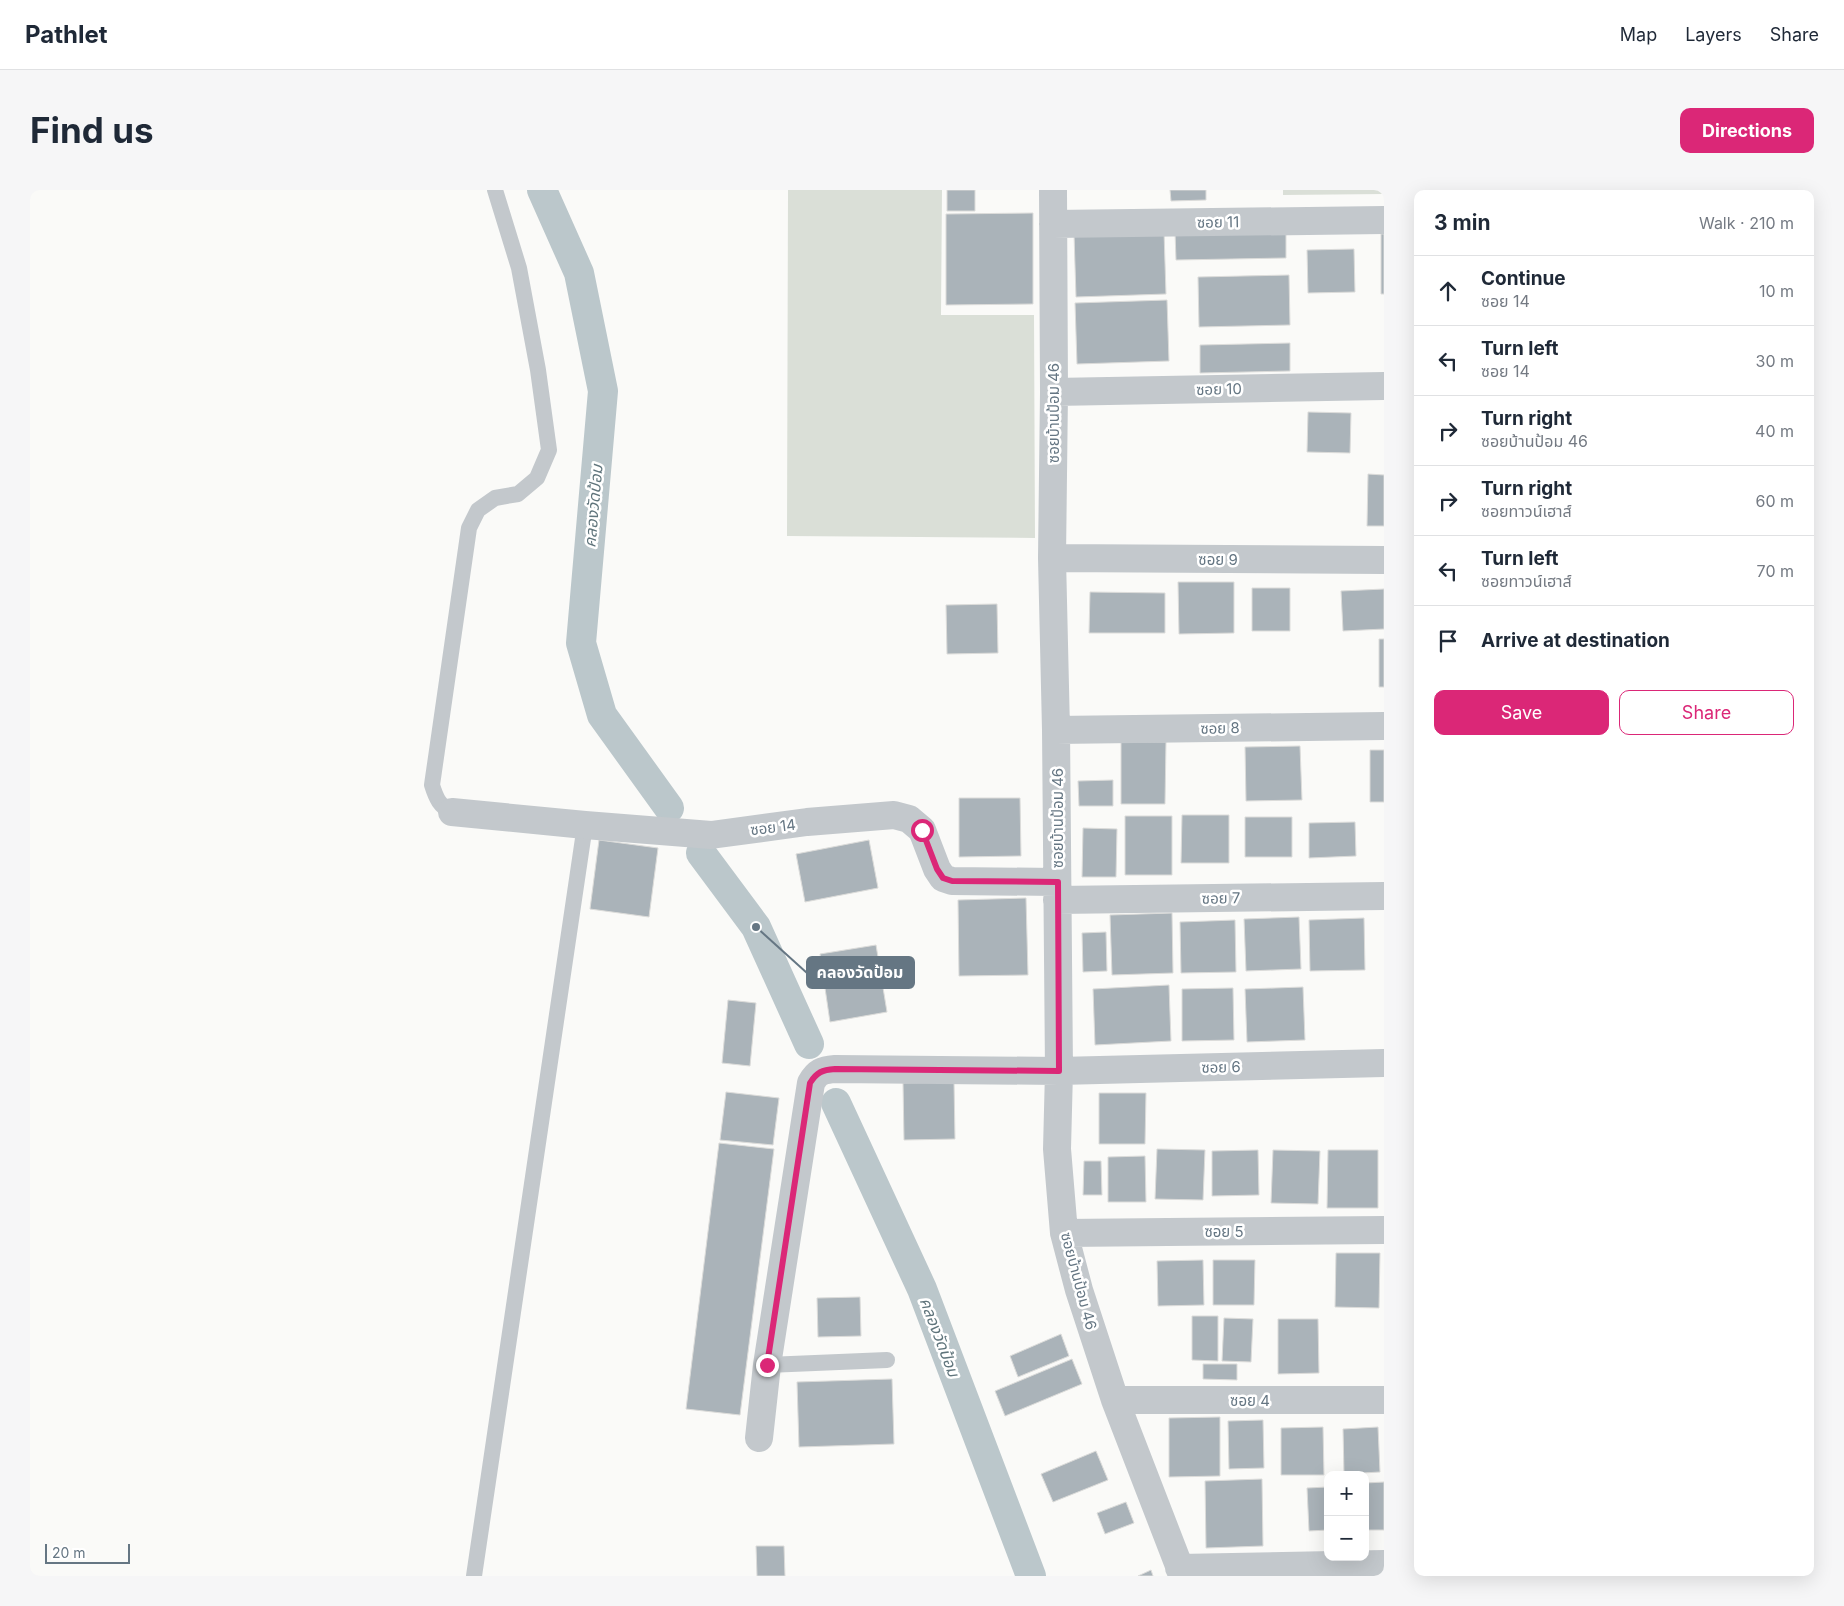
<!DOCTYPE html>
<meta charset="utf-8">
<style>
body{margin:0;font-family:Inter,"Noto Sans Thai",sans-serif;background:#f6f6f7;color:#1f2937}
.controls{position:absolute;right:15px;bottom:15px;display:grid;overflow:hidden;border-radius:10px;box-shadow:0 5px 20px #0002}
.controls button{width:45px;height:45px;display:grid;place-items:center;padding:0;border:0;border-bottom:1px solid #e0e1e3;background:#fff;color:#1f2937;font:25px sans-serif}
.scale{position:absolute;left:15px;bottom:12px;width:85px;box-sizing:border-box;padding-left:5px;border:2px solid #657683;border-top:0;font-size:14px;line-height:18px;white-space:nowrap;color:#657683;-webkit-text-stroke:4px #fff;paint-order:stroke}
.stop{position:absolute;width:15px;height:15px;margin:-11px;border:4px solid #db2777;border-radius:50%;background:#fff}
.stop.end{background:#db2777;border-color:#fff;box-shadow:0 1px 5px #0008}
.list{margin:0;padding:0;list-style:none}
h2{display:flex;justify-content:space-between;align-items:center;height:65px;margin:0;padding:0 20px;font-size:21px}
h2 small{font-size:16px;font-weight:400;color:#747a83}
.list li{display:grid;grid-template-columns:32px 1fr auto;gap:15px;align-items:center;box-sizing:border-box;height:70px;padding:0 20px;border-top:1px solid #e0e1e3}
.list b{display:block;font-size:19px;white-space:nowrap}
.list p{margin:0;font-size:16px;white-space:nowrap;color:#747a83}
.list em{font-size:16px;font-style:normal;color:#747a83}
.actions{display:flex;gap:10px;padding:15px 20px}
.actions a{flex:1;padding:11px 0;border:1px solid #db2777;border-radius:10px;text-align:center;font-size:18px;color:#db2777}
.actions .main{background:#db2777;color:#fff}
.icon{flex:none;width:28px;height:28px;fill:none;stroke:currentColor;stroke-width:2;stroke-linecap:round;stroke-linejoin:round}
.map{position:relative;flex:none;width:1354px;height:1386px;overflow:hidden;border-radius:10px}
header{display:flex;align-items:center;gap:30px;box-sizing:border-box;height:70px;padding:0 25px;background:#fff;border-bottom:1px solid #e0e1e3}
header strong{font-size:24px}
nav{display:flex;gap:28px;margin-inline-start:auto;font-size:18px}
.intro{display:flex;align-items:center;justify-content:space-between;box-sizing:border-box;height:120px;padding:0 30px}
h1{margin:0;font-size:35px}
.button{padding:12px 22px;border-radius:10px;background:#db2777;color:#fff;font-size:18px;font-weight:700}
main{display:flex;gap:30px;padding:0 30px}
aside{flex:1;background:#fff;border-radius:10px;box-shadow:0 5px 20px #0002}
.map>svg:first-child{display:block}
.green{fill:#dadfd7}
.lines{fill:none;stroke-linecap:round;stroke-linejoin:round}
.canal{stroke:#bbc7cb;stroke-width:30}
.building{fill:#aab3b9;stroke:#dcdcda}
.lane{stroke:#c3c8cc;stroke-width:16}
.street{stroke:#c3c8cc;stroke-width:28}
.route{stroke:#db2777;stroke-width:6}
.labels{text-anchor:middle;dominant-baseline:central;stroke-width:5;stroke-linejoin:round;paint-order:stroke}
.street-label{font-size:15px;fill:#657683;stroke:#fff}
.water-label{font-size:16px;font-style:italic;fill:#60757c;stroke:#fff}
.leader{fill:none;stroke:#657683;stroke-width:2}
.callout-dot{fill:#657683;stroke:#fff;stroke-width:2}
.callout{fill:#657683;stroke:#657683;stroke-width:2}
.callout-label{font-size:16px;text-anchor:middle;font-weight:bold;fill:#fff}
</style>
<header>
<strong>Pathlet</strong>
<nav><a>Map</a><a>Layers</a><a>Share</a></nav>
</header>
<div class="intro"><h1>Find us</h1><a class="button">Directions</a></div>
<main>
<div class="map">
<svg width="1354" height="1386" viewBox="0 0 1354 1386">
<rect width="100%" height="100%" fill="#fafaf8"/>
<path class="green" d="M 758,0 L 912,0 L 911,125 L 1004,125 L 1005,348 L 757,346 Z
M 1253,0 L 1354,0 L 1354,4 L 1253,5 Z"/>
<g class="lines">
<path class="canal" d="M 512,0 L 549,83 L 573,201 L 551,453 L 572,525 L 639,618
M 671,663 L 726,737 L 779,854
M 806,913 L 892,1099 L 1001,1386"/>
</g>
<path class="building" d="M 917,0 L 945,0 L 945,21 L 917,21 Z
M 1140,0 L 1176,0 L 1176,10 L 1141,11 Z
M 1003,23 L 1003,114 L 916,115 L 916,24 Z
M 1256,40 L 1256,68 L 1146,70 L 1145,42 Z
M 1134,41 L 1136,104 L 1046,107 L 1044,44 Z
M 1351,44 L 1354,44 L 1354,104 L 1351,104 Z
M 1324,59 L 1325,102 L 1278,103 L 1277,60 Z
M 1259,85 L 1260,135 L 1169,137 L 1168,87 Z
M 1137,110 L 1139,171 L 1047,174 L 1045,113 Z
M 1260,153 L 1260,181 L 1170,183 L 1170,155 Z
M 1278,222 L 1321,223 L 1320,263 L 1277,262 Z
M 1338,284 L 1354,285 L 1354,336 L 1337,336 Z
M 1148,392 L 1204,392 L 1204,443 L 1149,444 Z
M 1222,398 L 1260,398 L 1260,441 L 1222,441 Z
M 1354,399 L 1354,439 L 1313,441 L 1311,401 Z
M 1060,402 L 1135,403 L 1135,443 L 1059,443 Z
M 967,414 L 968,463 L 917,464 L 916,415 Z
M 1349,449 L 1354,449 L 1354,497 L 1349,497 Z
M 1091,552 L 1136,552 L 1135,614 L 1091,614 Z
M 1270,556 L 1272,610 L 1216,611 L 1215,557 Z
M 1340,560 L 1354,560 L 1354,612 L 1340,612 Z
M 1083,590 L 1083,616 L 1049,616 L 1048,591 Z
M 929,608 L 990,608 L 991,666 L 929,667 Z
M 1152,625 L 1199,625 L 1199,673 L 1151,673 Z
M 1095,626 L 1142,626 L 1142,685 L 1095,685 Z
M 1215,627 L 1262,627 L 1262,667 L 1215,667 Z
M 1325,632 L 1326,666 L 1279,668 L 1279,633 Z
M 1053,638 L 1087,639 L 1086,687 L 1052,687 Z
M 569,650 L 628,658 L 619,727 L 560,719 Z
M 839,650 L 848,698 L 775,712 L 766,664 Z
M 996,708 L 998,785 L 929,786 L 928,710 Z
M 1142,723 L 1143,783 L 1082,785 L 1080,725 Z
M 1269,727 L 1271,779 L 1216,781 L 1214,729 Z
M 1334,728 L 1335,780 L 1280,781 L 1279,730 Z
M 1205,730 L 1206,782 L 1151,783 L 1150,732 Z
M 1076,742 L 1077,781 L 1053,782 L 1052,743 Z
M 846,755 L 857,822 L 800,832 L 790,764 Z
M 1139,795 L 1141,851 L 1065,855 L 1063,799 Z
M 1273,797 L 1275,850 L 1217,852 L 1215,799 Z
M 1203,798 L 1204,850 L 1152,851 L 1152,799 Z
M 698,810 L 726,813 L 720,876 L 692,873 Z
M 924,892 L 925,949 L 874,950 L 873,893 Z
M 696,902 L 749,908 L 743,955 L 690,950 Z
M 1069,903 L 1116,903 L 1115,954 L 1069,954 Z
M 689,953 L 744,959 L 710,1225 L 656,1219 Z
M 1127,959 L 1175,960 L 1173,1010 L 1125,1009 Z
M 1228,960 L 1229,1005 L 1182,1006 L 1182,961 Z
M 1243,960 L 1290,961 L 1288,1014 L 1241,1013 Z
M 1298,960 L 1348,960 L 1348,1018 L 1297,1018 Z
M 1115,966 L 1116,1012 L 1078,1012 L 1078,967 Z
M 1054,971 L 1071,971 L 1072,1005 L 1053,1005 Z
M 1306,1063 L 1350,1063 L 1349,1118 L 1305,1117 Z
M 1173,1070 L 1174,1115 L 1128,1116 L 1127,1071 Z
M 1183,1070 L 1225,1070 L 1224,1115 L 1183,1115 Z
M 830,1107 L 831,1146 L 788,1147 L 787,1108 Z
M 1162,1126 L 1188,1126 L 1188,1171 L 1162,1170 Z
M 1194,1128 L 1223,1129 L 1221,1172 L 1192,1171 Z
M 1248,1129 L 1288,1129 L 1289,1183 L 1248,1184 Z
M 1031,1144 L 1039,1166 L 988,1187 L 980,1166 Z
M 1042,1169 L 1052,1194 L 975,1226 L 965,1201 Z
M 1173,1174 L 1207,1174 L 1207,1190 L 1173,1189 Z
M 862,1189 L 864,1254 L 769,1257 L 767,1192 Z
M 1190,1227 L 1190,1286 L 1139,1287 L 1139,1228 Z
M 1233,1230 L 1234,1278 L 1199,1279 L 1198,1231 Z
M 1293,1237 L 1294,1285 L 1251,1285 L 1251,1238 Z
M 1348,1237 L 1350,1282 L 1314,1284 L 1313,1239 Z
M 1066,1261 L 1078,1290 L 1023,1312 L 1011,1284 Z
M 1232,1289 L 1233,1356 L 1176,1358 L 1175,1291 Z
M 1354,1292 L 1354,1340 L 1335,1340 L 1335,1293 Z
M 1298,1297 L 1298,1340 L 1279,1341 L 1277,1298 Z
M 1096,1312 L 1104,1333 L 1075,1344 L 1067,1323 Z
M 726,1356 L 754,1356 L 755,1386 L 727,1386 Z
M 1121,1380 L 1123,1386 L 1108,1386 Z"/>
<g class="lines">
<path class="lane" d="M 422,622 C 410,617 406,608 402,595 L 439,338 L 448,320 L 465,308 L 488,304 L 507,288 L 519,260 L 508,180 L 489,78 L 465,0
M 737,1175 L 857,1170
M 444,1386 L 555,635"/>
<path class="street" d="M 1023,0 L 1024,202 L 1022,368 L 1026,540 L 1029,881 L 1027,959 L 1034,1043 L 1049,1100 L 1085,1210 L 1153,1386
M 1023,34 L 1354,30
M 1024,202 L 1354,196
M 1022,368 L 1354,370
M 1026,540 L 1354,536
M 422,622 L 555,635 L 681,645 L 777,632 L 864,625 L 879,629 L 892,640 L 907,679 L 913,688 L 922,691 L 1027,692
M 1027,710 L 1354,706
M 1034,1043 L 1354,1040
M 1085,1210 L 1354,1210
M 729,1248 L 737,1175 L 781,893 C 787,882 792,880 805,879 L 1029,881 L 1354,873
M 1149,1378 L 1354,1374"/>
</g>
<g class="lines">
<path class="route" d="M 737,1175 L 780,893 C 787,882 792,880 805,879 L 1029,881 L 1028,692 L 922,691 L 913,688 L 907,679 L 892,640"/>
</g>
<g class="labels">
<g class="street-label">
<text transform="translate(1188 32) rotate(-1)">ซอย 11</text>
<text transform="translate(1189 199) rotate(-1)">ซอย 10</text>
<text transform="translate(1023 223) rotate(-90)">ซอยบ้านป้อม 46</text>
<text x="1188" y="369">ซอย 9</text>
<text transform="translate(1190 538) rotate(-1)">ซอย 8</text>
<text transform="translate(1027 628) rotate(-90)">ซอยบ้านป้อม 46</text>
<text transform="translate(743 637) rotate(-7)">ซอย 14</text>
<text transform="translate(1191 708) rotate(-1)">ซอย 7</text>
<text transform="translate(1191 877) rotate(-1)">ซอย 6</text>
<text x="1194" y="1041">ซอย 5</text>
<text transform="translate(1049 1091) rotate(75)">ซอยบ้านป้อม 46</text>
<text x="1220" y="1210">ซอย 4</text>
</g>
<g class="water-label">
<text transform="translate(563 316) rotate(-85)">คลองวัดป้อม</text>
<text transform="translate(910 1147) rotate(69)">คลองวัดป้อม</text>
</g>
</g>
<path class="leader" d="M726 737L777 783"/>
<circle class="callout-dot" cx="726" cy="737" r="5"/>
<rect class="callout" x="777" y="767" width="107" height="31" rx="5"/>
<g class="callout-label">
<text x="830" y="788">คลองวัดป้อม</text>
</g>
</svg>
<div class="controls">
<button>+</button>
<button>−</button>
</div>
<div class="scale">20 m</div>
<div class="stop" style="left:892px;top:640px"></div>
<div class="stop end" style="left:737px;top:1175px"></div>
</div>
<aside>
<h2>3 min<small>Walk · 210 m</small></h2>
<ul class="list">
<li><svg class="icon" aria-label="ahead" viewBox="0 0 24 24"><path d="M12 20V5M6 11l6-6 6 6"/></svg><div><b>Continue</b><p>ซอย 14</p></div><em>10 m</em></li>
<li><svg class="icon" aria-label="left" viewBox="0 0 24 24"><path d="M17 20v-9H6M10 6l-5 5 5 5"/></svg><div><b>Turn left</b><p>ซอย 14</p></div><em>30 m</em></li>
<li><svg class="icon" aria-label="right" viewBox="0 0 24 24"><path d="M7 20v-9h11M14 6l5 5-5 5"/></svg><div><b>Turn right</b><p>ซอยบ้านป้อม 46</p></div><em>40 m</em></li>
<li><svg class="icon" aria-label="right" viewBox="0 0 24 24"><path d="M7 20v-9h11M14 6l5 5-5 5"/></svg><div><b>Turn right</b><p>ซอยทาวน์เฮาส์</p></div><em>60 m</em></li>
<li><svg class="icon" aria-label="left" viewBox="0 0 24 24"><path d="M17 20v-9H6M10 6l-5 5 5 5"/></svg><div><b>Turn left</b><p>ซอยทาวน์เฮาส์</p></div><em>70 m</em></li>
<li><svg class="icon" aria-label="arrive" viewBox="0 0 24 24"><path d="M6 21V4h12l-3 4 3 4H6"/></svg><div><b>Arrive at destination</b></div></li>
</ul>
<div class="actions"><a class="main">Save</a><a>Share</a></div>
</aside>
</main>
